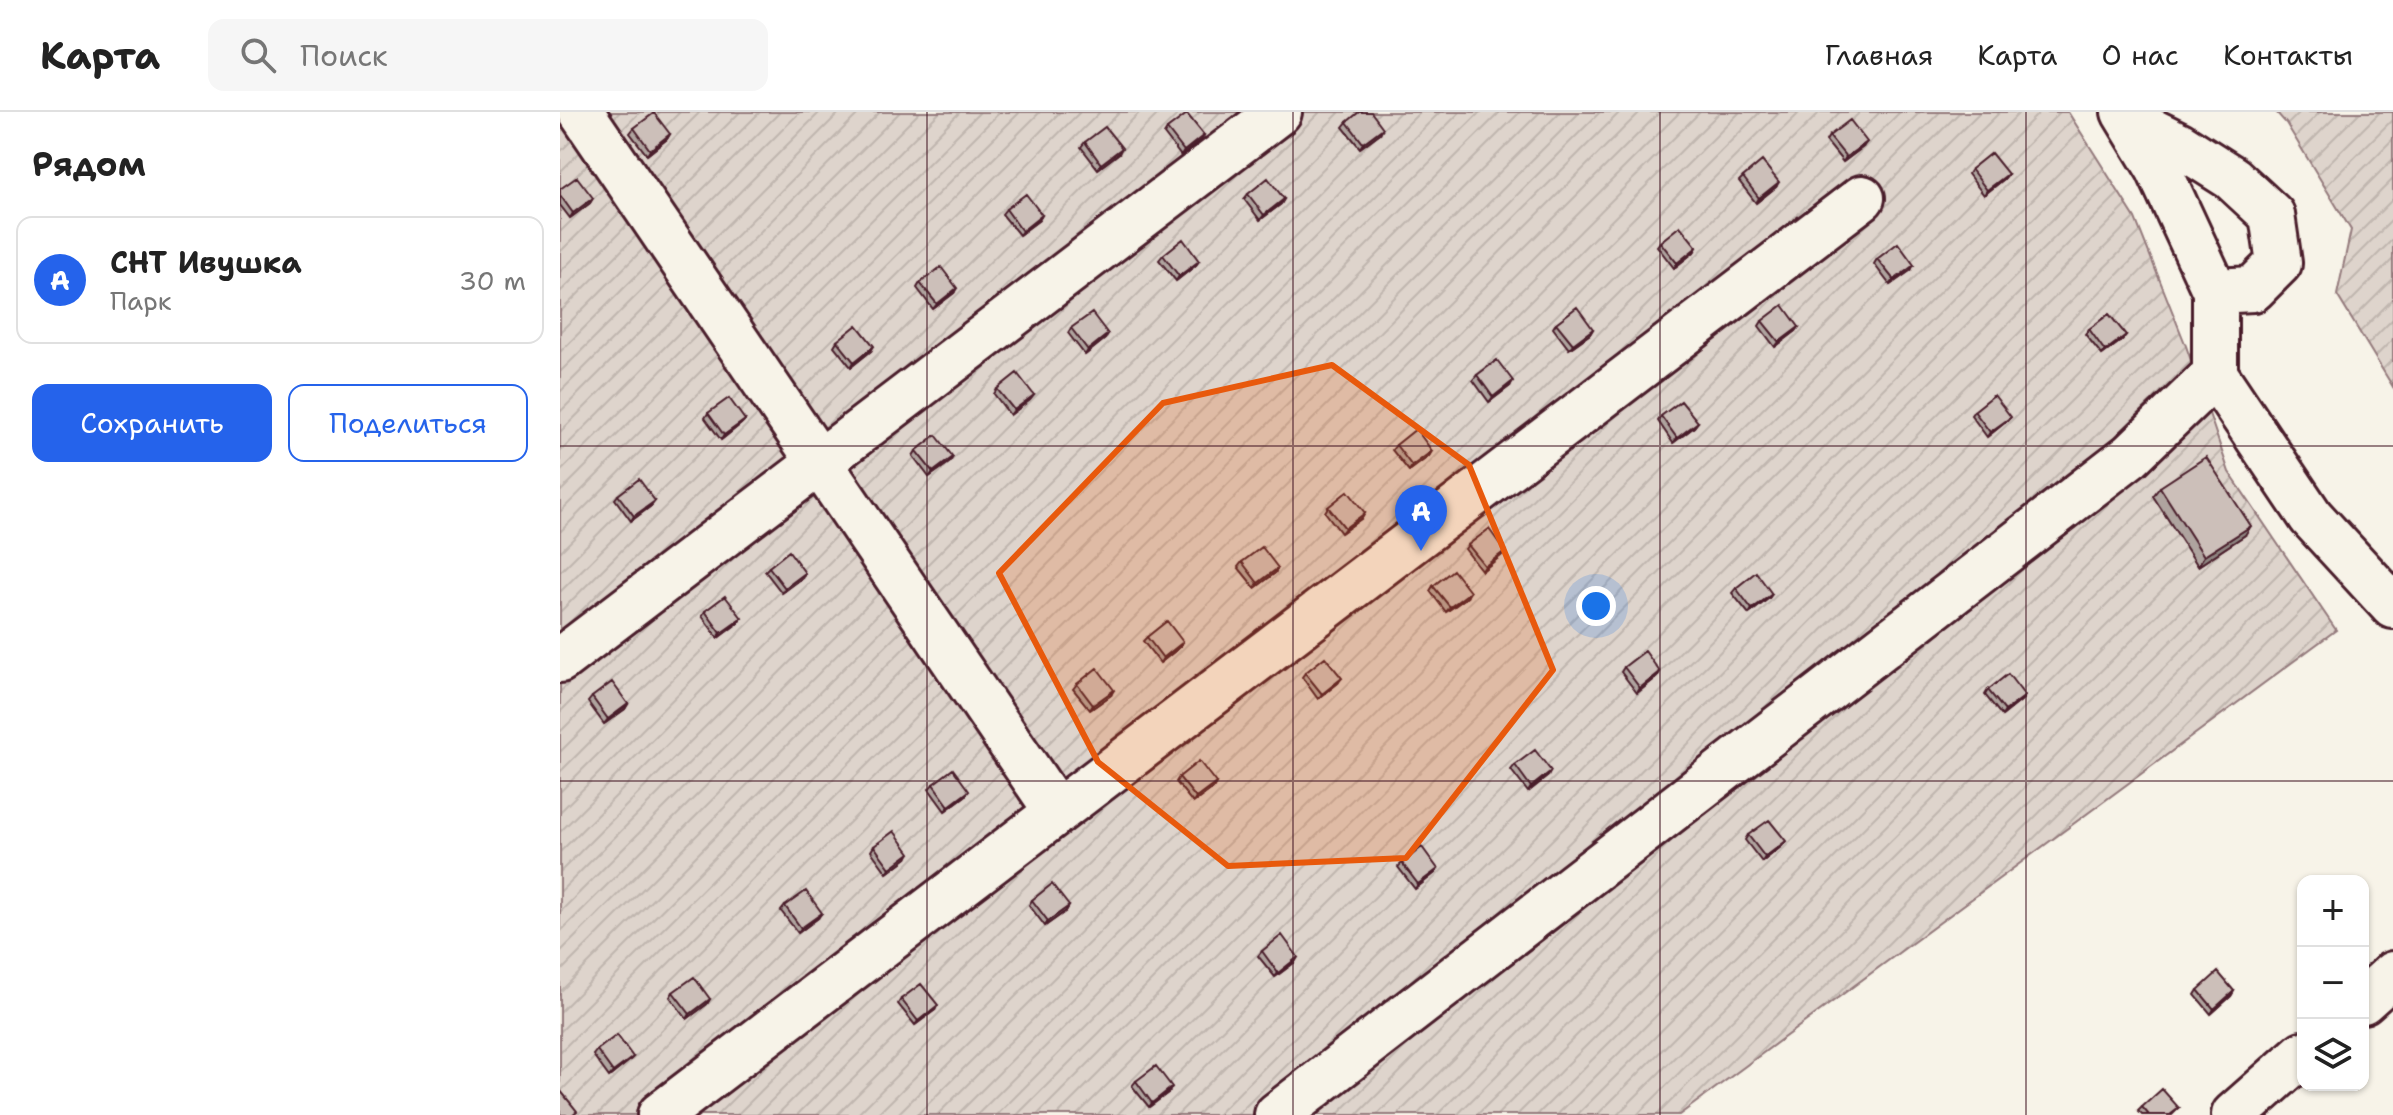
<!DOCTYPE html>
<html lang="ru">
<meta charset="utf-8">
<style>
body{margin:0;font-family:"Shantell Sans",sans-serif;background:#f6f6f6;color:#222}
.controls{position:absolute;right:24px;bottom:24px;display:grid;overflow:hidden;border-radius:16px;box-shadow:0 2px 6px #0004}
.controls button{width:72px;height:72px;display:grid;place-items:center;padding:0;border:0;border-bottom:2px solid #e0e0e0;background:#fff;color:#222;font:40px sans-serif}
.you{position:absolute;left:1036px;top:494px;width:28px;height:28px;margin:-20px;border:6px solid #fff;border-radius:50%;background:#1a73e8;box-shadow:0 0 0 12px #1a73e833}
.badge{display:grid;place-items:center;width:52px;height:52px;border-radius:50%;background:#2563eb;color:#fff;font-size:26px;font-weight:700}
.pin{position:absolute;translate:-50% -66px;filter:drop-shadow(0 2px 4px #0008)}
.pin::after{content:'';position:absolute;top:42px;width:28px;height:24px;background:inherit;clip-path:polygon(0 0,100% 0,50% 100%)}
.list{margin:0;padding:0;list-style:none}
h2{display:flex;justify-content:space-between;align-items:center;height:104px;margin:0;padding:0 32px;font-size:34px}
h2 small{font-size:26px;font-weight:400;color:#767676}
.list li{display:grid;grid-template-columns:52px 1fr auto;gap:24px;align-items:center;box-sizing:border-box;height:128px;margin:0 16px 16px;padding:0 16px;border:2px solid #e0e0e0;border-radius:16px}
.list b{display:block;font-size:30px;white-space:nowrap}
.list p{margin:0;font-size:26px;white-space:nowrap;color:#767676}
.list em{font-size:26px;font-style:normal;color:#767676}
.actions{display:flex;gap:16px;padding:24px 32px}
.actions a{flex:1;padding:18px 0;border:2px solid #2563eb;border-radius:16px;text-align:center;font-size:28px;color:#2563eb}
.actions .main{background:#2563eb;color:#fff}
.icon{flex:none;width:44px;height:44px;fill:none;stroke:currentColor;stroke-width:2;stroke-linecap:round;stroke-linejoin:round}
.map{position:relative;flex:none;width:1833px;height:1003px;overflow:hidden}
header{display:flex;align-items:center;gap:48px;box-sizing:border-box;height:112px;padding:0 40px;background:#fff;border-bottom:2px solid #e0e0e0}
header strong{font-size:38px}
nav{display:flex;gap:44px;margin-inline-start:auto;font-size:28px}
.search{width:560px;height:72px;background:#f6f6f6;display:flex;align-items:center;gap:20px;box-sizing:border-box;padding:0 28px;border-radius:16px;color:#767676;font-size:30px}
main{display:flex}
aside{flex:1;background:#fff}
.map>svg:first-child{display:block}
.garden{fill:url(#garden-furrows);stroke:#947a7c;stroke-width:2}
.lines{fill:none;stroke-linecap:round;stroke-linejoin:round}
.minor-casing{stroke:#4a1f2b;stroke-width:50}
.minor{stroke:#f7f3e8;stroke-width:44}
.wall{fill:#afa49f;stroke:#4a1f2b;stroke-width:2}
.shaded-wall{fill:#8f8682;stroke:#4a1f2b;stroke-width:2}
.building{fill:#ccbfb9;stroke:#4a1f2b;stroke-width:2}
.marked{fill:#e8590c;fill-opacity:0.2;stroke:#e8590c;stroke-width:6;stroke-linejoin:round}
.grid{fill:none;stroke:#4a1f2b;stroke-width:2;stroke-opacity:0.55}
</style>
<header>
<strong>Карта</strong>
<div class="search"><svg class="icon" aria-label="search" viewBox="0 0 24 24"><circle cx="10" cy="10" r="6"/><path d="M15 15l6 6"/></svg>Поиск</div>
<nav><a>Главная</a><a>Карта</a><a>О нас</a><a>Контакты</a></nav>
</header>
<main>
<aside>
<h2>Рядом<small></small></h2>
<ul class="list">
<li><span class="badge">A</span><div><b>СНТ Ивушка</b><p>Парк</p></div><em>30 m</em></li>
</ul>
<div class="actions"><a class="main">Сохранить</a><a>Поделиться</a></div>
</aside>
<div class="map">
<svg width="1833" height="1003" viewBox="0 0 1833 1003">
<defs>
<pattern id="garden-furrows" width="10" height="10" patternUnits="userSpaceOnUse" patternTransform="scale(2)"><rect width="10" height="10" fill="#ded4cc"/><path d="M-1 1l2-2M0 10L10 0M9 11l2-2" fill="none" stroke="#c0b6af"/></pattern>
</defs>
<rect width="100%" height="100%" fill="#f7f3e8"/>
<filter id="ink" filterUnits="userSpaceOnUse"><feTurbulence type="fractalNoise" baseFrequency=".0125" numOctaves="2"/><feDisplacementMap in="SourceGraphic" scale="16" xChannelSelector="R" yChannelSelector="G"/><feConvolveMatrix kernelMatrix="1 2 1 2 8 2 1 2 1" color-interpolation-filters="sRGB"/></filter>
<g filter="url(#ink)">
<path class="garden" d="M 0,0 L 1508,0 L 1575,106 L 1626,234 L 1669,360 L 1776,518 L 1119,1003 L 0,1003 Z
M 1716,0 L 1833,0 L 1833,275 L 1777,183 L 1791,118 L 1726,11 Z"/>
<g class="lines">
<defs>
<path id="minor" d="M 21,0 L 497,700
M 1564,0 L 1598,56 L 1655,179 L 1655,262 L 1751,405 L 1833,494
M 1569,8 L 1620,33 L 1672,66 L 1712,103 L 1719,151 L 1693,177 L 1655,179
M 0,548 L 719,0
M 1803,889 L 1833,862
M 100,1003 L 1302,86
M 717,1003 L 1571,343 L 1655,262
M 1674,1003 L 1743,942"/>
</defs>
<use href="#minor" class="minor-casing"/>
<use href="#minor" class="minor"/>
</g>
<path class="wall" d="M 787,10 L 820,21 L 800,36 L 783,15 Z
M 74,16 L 110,22 L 107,27 L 87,43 L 70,21 Z
M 607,17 L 644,23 L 641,28 L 621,44 L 604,22 Z
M 1269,24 L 1303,35 L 1283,50 L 1266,29 Z
M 525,30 L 559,41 L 538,57 L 521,35 Z
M 1411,57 L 1448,62 L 1444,67 L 1424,83 L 1408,62 Z
M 1183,65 L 1216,75 L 1196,91 L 1179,69 Z
M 0,77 L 33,86 L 30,91 L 10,106 L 0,93 Z
M 688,82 L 724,87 L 721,92 L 700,108 L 684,87 Z
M 446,97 L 482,103 L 479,108 L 459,123 L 442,102 Z
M 1100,130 L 1137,135 L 1134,140 L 1114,156 L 1097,134 Z
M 603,143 L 639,149 L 636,153 L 616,169 L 599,148 Z
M 1317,147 L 1351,158 L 1330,173 L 1314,152 Z
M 360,171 L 394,181 L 373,197 L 357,176 Z
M 1202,209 L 1239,215 L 1236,219 L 1215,235 L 1199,214 Z
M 996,211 L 1033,217 L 1030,222 L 1009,237 L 993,216 Z
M 511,216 L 545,227 L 525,243 L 508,221 Z
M 1529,217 L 1566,223 L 1562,228 L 1542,243 L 1525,222 Z
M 277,229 L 311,239 L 291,255 L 274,234 Z
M 917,263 L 950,274 L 929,290 L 913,268 Z
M 437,277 L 474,283 L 470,288 L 450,303 L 434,282 Z
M 1414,299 L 1447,309 L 1427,325 L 1411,303 Z
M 148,301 L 185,308 L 181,312 L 161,328 L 145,306 Z
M 1101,304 L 1138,310 L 1134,315 L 1113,331 L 1098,309 Z
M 836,333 L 872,339 L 869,344 L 849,359 L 832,338 Z
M 356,339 L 390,350 L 369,365 L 353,344 Z
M 1600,375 L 1685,423 L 1638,454 L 1593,384 Z
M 58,383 L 95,389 L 91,394 L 71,409 L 55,387 Z
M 768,395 L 805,401 L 802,406 L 781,421 L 765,400 Z
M 908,433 L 945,439 L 942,443 L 922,459 L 905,437 Z
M 682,450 L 715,461 L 695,476 L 678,455 Z
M 209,455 L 242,466 L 222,481 L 205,459 Z
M 873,474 L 907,485 L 886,500 L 870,479 Z
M 1176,476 L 1212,482 L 1209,486 L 1189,502 L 1172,481 Z
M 145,499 L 178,511 L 158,526 L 142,504 Z
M 587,525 L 620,535 L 600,551 L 583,529 Z
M 1064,555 L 1100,560 L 1097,565 L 1077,581 L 1061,560 Z
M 745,561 L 778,571 L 758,587 L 742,565 Z
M 517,572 L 551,583 L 530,598 L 513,577 Z
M 1428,578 L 1462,588 L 1442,604 L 1425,583 Z
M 32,585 L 68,592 L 65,597 L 44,612 L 28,590 Z
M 955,653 L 988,664 L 968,680 L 951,658 Z
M 619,665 L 656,671 L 653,676 L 633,691 L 616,670 Z
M 373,672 L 405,684 L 385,699 L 369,677 Z
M 1188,723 L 1222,734 L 1202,750 L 1185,728 Z
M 314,734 L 347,746 L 327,761 L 311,739 Z
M 842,751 L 878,757 L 875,761 L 855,777 L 838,755 Z
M 472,788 L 509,794 L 506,799 L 485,814 L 469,793 Z
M 225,794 L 258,806 L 238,821 L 221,799 Z
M 702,839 L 738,845 L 735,850 L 715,865 L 698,844 Z
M 1638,878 L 1674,879 L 1671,884 L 1651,902 L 1635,883 Z
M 113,880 L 150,887 L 147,892 L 127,907 L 110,885 Z
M 341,887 L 375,898 L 355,913 L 338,892 Z
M 37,938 L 73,945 L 69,949 L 49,965 L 33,943 Z
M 576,969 L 609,980 L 589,995 L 572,974 Z
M 1582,995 L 1619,996 L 1612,1003 L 1582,1003 L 1578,999 Z"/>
<path class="shaded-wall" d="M 823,16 L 820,21 L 800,36 L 803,31 Z
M 110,22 L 107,27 L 87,43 L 90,38 Z
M 644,23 L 641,28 L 621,44 L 624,39 Z
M 1307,30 L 1303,35 L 1283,50 L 1286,45 Z
M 562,36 L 559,41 L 538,57 L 541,52 Z
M 1448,62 L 1444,67 L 1424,83 L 1427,78 Z
M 1219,70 L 1216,75 L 1196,91 L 1199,86 Z
M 33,86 L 30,91 L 10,106 L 13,101 Z
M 724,87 L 721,92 L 700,108 L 704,103 Z
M 482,103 L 479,108 L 459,123 L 462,119 Z
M 1137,135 L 1134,140 L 1114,156 L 1117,151 Z
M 639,149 L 636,153 L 616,169 L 619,164 Z
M 1354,153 L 1351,158 L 1330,173 L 1334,168 Z
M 397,176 L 394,181 L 373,197 L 377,192 Z
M 1239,215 L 1236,219 L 1215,235 L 1219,230 Z
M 1033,217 L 1030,222 L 1009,237 L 1013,232 Z
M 548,222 L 545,227 L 525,243 L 528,238 Z
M 1566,223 L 1562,228 L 1542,243 L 1545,239 Z
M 314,234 L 311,239 L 291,255 L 294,250 Z
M 953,269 L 950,274 L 929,290 L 933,285 Z
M 474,283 L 470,288 L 450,303 L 454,298 Z
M 1451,305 L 1447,309 L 1427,325 L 1430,320 Z
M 185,308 L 181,312 L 161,328 L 164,323 Z
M 1138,310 L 1134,315 L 1113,331 L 1117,326 Z
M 872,339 L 869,344 L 849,359 L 852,354 Z
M 393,345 L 390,350 L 369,365 L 373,360 Z
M 95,389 L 91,394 L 71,409 L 74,404 Z
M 805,401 L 802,406 L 781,421 L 785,416 Z
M 1691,414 L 1685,423 L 1638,454 L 1644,444 Z
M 945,439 L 942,443 L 922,459 L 925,454 Z
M 718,456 L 715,461 L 695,476 L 698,471 Z
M 245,461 L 242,466 L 222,481 L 225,476 Z
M 910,480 L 907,485 L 886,500 L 890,495 Z
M 1212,482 L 1209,486 L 1189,502 L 1192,497 Z
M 182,506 L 178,511 L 158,526 L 161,521 Z
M 623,530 L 620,535 L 600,551 L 603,546 Z
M 1100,560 L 1097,565 L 1077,581 L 1080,576 Z
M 782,566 L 778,571 L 758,587 L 762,582 Z
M 554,578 L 551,583 L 530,598 L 533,593 Z
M 1465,584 L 1462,588 L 1442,604 L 1445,599 Z
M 68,592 L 65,597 L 44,612 L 48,607 Z
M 991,659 L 988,664 L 968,680 L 971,675 Z
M 656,671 L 653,676 L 633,691 L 636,686 Z
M 409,679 L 405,684 L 385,699 L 389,694 Z
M 1226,729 L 1222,734 L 1202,750 L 1205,745 Z
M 350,741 L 347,746 L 327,761 L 330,756 Z
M 878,757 L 875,761 L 855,777 L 858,772 Z
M 509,794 L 506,799 L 485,814 L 488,809 Z
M 262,801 L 258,806 L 238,821 L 241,816 Z
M 738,845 L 735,850 L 715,865 L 718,861 Z
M 1674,879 L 1671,884 L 1651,902 L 1654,897 Z
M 150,887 L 147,892 L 127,907 L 130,902 Z
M 378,893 L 375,898 L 355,913 L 358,909 Z
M 73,945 L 69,949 L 49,965 L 53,960 Z
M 612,975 L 609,980 L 589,995 L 592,991 Z"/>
<path class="building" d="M 799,0 L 811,0 L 823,16 L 803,31 L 787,10 Z
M 94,1 L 110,22 L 90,38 L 74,16 Z
M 627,2 L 644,23 L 624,39 L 607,17 Z
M 1290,8 L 1307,30 L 1286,45 L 1269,24 Z
M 545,15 L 562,36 L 541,52 L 525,30 Z
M 1431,41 L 1448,62 L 1427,78 L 1411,57 Z
M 1202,49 L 1219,70 L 1199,86 L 1183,65 Z
M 17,65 L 33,86 L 13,101 L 0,83 L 0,77 Z
M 708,66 L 724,87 L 704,103 L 688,82 Z
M 466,82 L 482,103 L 462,119 L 446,97 Z
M 1120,114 L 1137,135 L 1117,151 L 1100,130 Z
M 623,127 L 639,149 L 619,164 L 603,143 Z
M 1338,131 L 1354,153 L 1334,168 L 1317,147 Z
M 381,155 L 397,176 L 377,192 L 360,171 Z
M 1223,193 L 1239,215 L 1219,230 L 1202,209 Z
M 1017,195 L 1033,217 L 1013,232 L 996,211 Z
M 532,201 L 548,222 L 528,238 L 511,216 Z
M 1549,202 L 1566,223 L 1545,239 L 1529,217 Z
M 297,213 L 314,234 L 294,250 L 277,229 Z
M 937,248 L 953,269 L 933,285 L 917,263 Z
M 457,261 L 474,283 L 454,298 L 437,277 Z
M 1434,283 L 1451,305 L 1430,320 L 1414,299 Z
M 169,286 L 185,308 L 164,323 L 148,301 Z
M 1121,289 L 1138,310 L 1117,326 L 1101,304 Z
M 856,317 L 872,339 L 852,354 L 836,333 Z
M 376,323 L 393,345 L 373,360 L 356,339 Z
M 1646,345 L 1691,414 L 1644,444 L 1600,375 Z
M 79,367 L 95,389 L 74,404 L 58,383 Z
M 788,379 L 805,401 L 785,416 L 768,395 Z
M 929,417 L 945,439 L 925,454 L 908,433 Z
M 702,435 L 718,456 L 698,471 L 682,450 Z
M 229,439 L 245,461 L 225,476 L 209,455 Z
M 893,458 L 910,480 L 890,495 L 873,474 Z
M 1196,460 L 1212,482 L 1192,497 L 1176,476 Z
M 165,484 L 182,506 L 161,521 L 145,499 Z
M 607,509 L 623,530 L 603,546 L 587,525 Z
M 1085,539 L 1100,560 L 1080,576 L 1064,555 Z
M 765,545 L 782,566 L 762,582 L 745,561 Z
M 537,556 L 554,578 L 533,593 L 517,572 Z
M 1448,562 L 1465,584 L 1445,599 L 1428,578 Z
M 52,570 L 68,592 L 48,607 L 32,585 Z
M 975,638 L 991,659 L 971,675 L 955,653 Z
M 639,649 L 656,671 L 636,686 L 619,665 Z
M 393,657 L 409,679 L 389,694 L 373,672 Z
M 1209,708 L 1226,729 L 1205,745 L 1188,723 Z
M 334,719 L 350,741 L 330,756 L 314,734 Z
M 862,735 L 878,757 L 858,772 L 842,751 Z
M 492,772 L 509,794 L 488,809 L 472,788 Z
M 246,779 L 262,801 L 241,816 L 225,794 Z
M 722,823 L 738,845 L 718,861 L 702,839 Z
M 1658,860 L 1674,879 L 1654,897 L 1638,878 Z
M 134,865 L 150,887 L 130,902 L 113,880 Z
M 361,872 L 378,893 L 358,909 L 341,887 Z
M 57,923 L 73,945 L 53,960 L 37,938 Z
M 596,954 L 612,975 L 592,991 L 576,969 Z
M 1602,977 L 1619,996 L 1610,1003 L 1589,1003 L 1582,995 Z
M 0,978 L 17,999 L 12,1003 L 0,1003 Z"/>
</g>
<path class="marked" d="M 772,253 L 909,353 L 993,558 L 846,746 L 668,754 L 538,650 L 439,461 L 603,291 Z"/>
<path class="grid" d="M 367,0 L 367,1003M 733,0 L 733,1003M 1100,0 L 1100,1003M 1466,0 L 1466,1003M 0,334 L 1833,334M 0,669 L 1833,669"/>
</svg>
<div class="controls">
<button>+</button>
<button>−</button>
<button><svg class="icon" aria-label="layers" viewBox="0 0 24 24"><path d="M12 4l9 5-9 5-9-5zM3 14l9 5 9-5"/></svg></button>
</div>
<div class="you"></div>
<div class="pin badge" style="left:861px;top:439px">A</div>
</div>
</main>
